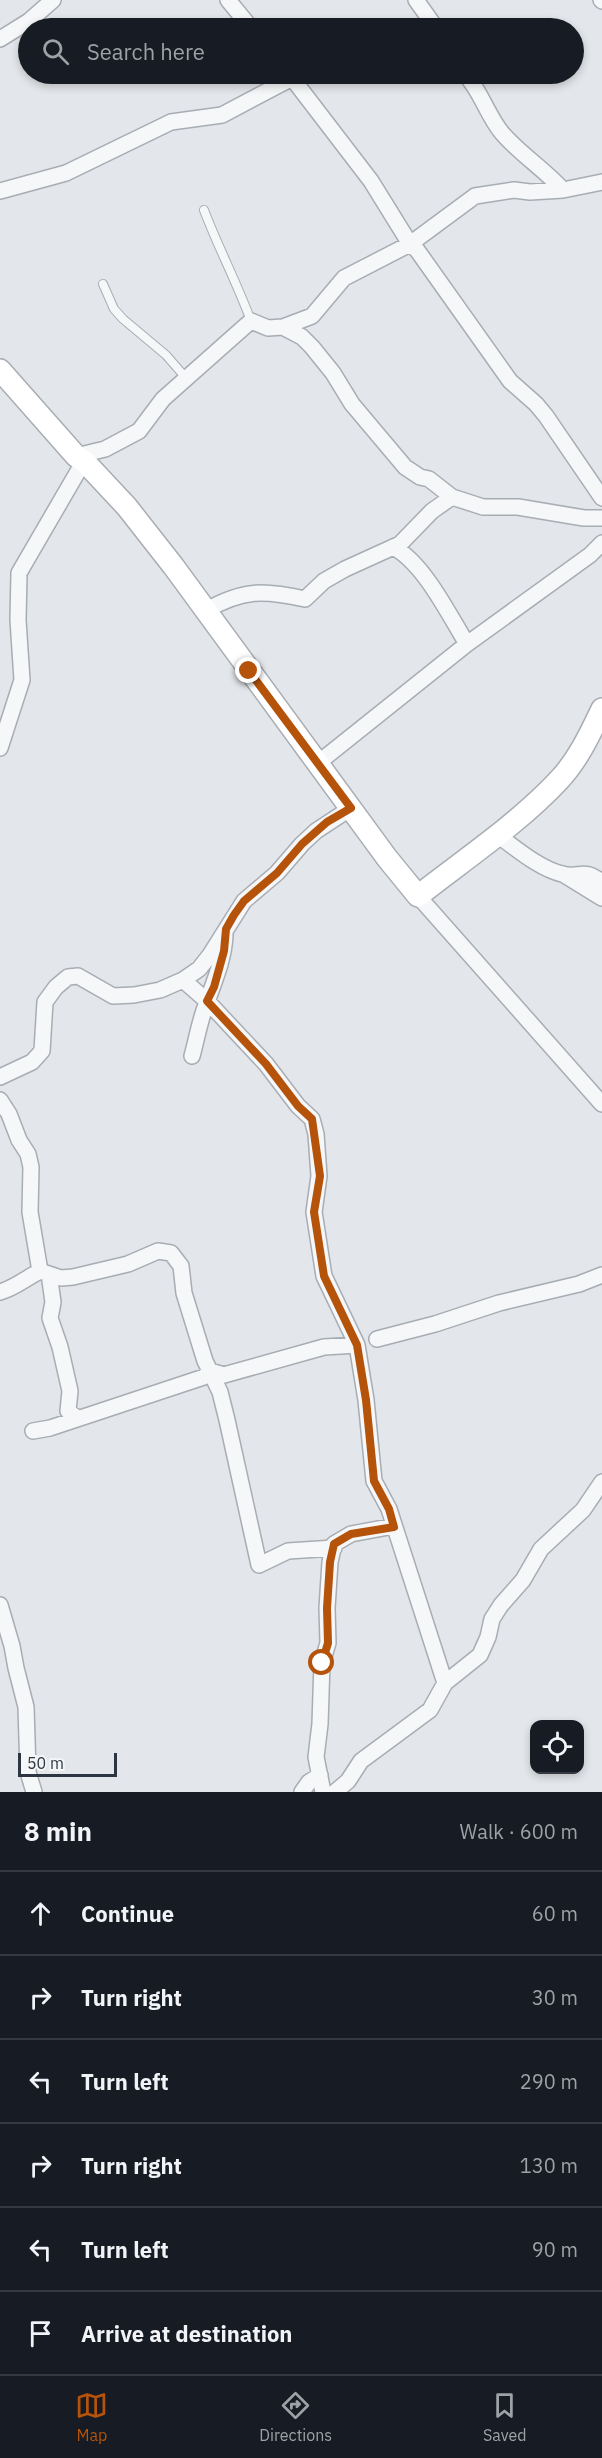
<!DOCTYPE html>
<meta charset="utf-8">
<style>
body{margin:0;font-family:"IBM Plex Sans",sans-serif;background:#20242c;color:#f1f3f6}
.controls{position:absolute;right:18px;bottom:18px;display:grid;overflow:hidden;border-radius:12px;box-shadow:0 3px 9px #0003}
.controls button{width:54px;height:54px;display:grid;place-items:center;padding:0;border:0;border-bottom:2px solid #363941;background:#171b24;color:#f1f3f6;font:30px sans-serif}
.scale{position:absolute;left:18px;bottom:15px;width:99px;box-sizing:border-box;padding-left:6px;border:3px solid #2c3541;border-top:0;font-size:16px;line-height:21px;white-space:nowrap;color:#2c3541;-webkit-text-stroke:4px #f3f5f7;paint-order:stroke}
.stop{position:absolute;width:18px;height:18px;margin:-14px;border:4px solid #b45309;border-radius:50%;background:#fff}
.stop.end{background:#b45309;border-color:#fff;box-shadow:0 2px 6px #0008}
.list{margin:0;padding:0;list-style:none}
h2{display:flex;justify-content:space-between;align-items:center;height:78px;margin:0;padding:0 24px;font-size:26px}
h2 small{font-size:20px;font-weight:400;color:#9ea1a6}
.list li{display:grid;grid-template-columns:39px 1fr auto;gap:18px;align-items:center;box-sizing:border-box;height:84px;padding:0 24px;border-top:2px solid #363941}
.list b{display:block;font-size:22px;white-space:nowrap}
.list em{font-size:20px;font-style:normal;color:#9ea1a6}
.icon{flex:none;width:33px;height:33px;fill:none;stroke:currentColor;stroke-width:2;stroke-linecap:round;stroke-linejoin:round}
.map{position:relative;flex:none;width:602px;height:1792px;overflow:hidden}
.search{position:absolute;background:#171b24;box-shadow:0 3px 9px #0003;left:18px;right:18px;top:18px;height:66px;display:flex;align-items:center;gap:15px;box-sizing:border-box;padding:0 21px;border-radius:33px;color:#9ea1a6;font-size:22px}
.sheet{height:582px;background:#171b24}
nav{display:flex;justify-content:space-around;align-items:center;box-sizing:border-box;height:84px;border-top:2px solid #363941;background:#171b24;font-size:16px;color:#9ea1a6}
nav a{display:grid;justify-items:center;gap:3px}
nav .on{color:#b45309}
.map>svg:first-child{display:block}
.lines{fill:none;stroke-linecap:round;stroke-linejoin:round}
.lane-casing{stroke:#a8adb4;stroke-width:10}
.street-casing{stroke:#a8adb4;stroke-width:18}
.secondary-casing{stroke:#a8adb4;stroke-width:24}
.lane{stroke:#f5f7f9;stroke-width:8}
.street{stroke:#f5f7f9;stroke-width:15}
.secondary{stroke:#fff;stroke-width:21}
.route{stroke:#b45309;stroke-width:8}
</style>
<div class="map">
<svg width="602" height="1792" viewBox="0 0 602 1792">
<rect width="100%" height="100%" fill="#e3e6ea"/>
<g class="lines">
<defs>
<path id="lane" d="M 204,210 C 218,247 237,283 251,321
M 103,284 L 114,309 L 123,319 L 166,355 L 186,378"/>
<path id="street" d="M 228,0 L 251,28
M 416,0 L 436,28
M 601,0 L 602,1
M 0,39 L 29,21 L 53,0
M 289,74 L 371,181 L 410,244 L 417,250 L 510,381 L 536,404 L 546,416 L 602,498
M 465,74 C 481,91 487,115 502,133 C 520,154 544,169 563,190
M 0,191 L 66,173 L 171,122 L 222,115 L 292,78
M 283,327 L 302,337 L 312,347 L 333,373 L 352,404 L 405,467 L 420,477 L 429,479 L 452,497 L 483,507 L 518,507 L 584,518 L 602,518
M 76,456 L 105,449 L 139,431 L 163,399 L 251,321 L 268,328 L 283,327 L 312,316 L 344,278 L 410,244 L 475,196 L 514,190 L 530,192 L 563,190 L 602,182
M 393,547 C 424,563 449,615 467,644
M 205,611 C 243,589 264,590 305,599 L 324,581 L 345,569 L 400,544 L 432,511 L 452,497
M 0,748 L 22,680 L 18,620 L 19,573 L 84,461
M 318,763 L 467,644 L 590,555 L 602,543
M 496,834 C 516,848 538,868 562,874 C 581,879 581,867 602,882
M 563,874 L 602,898
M 418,896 L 602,1104
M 183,980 L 207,1001 L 266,1064 L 298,1106 L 312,1119 L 316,1134 L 319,1176 L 314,1212 L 324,1276 L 357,1345 L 366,1400 L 374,1481 L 389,1509 L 445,1683
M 192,1056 C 197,1038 200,1019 207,1002 C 215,979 224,959 225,935
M 0,1077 L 32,1062 L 42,1051 L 45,1002 L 56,987 L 68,977 L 78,976 L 113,996 L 134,995 L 160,990 L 183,980 L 199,969 L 210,955 L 244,901 L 277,873 L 302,844 L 316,831 L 351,808
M 0,1100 L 9,1114 L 19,1140 L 28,1154 L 31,1167 L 30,1212 L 40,1271
M 49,1274 L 53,1302 L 50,1318 L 60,1347 L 70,1391 L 68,1411 L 77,1418
M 0,1292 C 15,1288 26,1278 40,1271 L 61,1278 L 73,1277 L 128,1264 L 158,1251 L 171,1253 L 181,1266 L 184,1293 L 205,1361 L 210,1371 L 224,1375 L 324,1347 L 357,1345
M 377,1339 L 435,1324 L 499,1303 L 579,1284 L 602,1275
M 33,1431 L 50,1428 L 204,1377 L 210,1371 L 220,1392 L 227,1420 L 259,1565 L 288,1551 L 334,1548
M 0,1605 L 12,1646 L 16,1668 L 26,1707 L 28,1772 L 34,1792
M 302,1792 L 309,1782 L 320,1775
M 323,1792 L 316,1757 L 320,1724 L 322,1663 L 328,1643 L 327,1608 L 330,1562 L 334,1544 L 351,1534 L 394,1526
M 335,1792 L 348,1781 L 361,1761 L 430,1710 L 445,1683 L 480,1655 L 488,1637 L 492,1619 L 501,1605 L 523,1580 L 541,1549 L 583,1510 L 602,1482"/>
<path id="secondary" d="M 0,370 L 76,456 L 84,461 L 127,507 L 174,567 L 387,858 L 418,896 C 465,859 519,823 559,780 C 578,760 590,734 602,709"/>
</defs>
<use href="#lane" class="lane-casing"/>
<use href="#street" class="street-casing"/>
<use href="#secondary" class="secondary-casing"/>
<use href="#lane" class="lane"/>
<use href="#street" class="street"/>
<use href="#secondary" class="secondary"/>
</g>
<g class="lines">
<path class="route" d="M 249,671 L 351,808 L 327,822 L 302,844 L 277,873 L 244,901 L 234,915 L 226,929 L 224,951 L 214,987 L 207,1001 L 266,1064 L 298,1106 L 312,1119 L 320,1176 L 314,1212 L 324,1276 L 357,1345 L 366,1400 L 374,1481 L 389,1509 L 394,1527 L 351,1534 L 334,1544 L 330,1562 L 327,1608 L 328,1643 L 322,1663"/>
</g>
</svg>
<div class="controls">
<button><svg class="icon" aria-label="locate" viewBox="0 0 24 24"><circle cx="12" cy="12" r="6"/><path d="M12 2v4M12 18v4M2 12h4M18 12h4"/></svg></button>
</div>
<div class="scale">50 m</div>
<div class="stop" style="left:322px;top:1663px"></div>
<div class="stop end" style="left:249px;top:671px"></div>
<div class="search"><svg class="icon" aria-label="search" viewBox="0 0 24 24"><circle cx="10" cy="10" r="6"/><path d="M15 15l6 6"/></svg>Search here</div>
</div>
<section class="sheet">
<h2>8 min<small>Walk · 600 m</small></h2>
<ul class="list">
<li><svg class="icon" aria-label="ahead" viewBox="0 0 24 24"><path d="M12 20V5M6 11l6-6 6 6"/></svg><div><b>Continue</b></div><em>60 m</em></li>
<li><svg class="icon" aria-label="right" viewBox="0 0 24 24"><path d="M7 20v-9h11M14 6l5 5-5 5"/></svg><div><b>Turn right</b></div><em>30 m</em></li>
<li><svg class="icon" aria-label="left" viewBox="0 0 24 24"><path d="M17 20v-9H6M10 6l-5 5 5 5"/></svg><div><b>Turn left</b></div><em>290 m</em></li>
<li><svg class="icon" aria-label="right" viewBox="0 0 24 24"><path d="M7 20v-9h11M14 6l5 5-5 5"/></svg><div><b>Turn right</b></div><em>130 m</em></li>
<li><svg class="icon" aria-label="left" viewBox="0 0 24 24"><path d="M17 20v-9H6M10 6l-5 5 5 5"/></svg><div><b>Turn left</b></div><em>90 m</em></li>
<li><svg class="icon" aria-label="arrive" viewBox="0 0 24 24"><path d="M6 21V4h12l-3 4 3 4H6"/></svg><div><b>Arrive at destination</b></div></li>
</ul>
</section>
<nav>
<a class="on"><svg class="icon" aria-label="map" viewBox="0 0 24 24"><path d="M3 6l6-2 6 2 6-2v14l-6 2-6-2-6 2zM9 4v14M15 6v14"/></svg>Map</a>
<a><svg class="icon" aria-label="directions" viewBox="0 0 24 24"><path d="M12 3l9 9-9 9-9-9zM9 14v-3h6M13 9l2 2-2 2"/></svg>Directions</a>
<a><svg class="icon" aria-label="saved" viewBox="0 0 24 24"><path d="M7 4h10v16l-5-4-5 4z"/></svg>Saved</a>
</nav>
